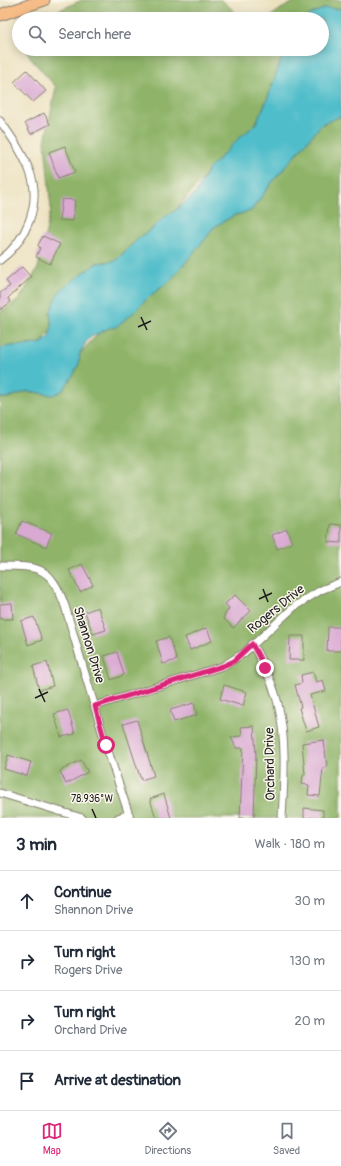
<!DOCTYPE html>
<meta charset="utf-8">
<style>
body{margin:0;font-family:Pangolin,sans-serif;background:#f6f6f7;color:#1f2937}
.stop{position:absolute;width:12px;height:12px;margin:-9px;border:3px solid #db2777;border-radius:50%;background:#fff}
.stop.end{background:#db2777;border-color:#fff;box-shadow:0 1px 4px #0008}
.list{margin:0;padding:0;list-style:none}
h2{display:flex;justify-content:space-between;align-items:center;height:52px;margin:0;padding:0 16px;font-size:17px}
h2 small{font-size:13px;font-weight:400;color:#747a83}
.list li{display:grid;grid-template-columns:26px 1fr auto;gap:12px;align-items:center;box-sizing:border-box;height:60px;padding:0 16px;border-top:1px solid #e0e1e3}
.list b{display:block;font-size:15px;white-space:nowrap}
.list p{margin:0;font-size:13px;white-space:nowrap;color:#747a83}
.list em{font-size:13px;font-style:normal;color:#747a83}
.icon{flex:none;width:22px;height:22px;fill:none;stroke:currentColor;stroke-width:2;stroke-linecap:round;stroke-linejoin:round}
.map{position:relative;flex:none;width:341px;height:818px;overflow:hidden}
.search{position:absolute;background:#fff;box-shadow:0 2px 10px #0003;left:12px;right:12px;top:12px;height:44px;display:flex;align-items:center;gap:10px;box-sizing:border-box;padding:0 14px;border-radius:22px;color:#747a83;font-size:15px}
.sheet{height:292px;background:#fff}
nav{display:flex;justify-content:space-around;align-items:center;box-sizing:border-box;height:56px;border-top:1px solid #e0e1e3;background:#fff;font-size:11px;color:#747a83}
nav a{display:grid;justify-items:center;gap:2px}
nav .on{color:#db2777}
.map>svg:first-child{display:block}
.forest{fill:#8fb469;stroke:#566842}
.water{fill:#50bdca;stroke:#366c73}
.building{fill:#d9a8d3}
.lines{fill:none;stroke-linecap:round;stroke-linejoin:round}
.street-casing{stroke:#847e6e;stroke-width:9}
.primary-casing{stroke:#847e6e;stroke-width:13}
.street{stroke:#fff;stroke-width:7}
.primary{stroke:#f7bd88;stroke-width:11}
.route{stroke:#db2777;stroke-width:5}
.ticks{fill:none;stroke:#1c1c1c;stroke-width:1.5}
.labels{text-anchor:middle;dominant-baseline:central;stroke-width:3;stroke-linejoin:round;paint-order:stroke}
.street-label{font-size:13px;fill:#1c1c1c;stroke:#fbf7ec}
.ticks-label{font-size:10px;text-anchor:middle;fill:#1c1c1c;stroke:#fbf7ec;stroke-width:3;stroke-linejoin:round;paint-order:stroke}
</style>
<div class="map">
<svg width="341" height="818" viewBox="0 0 341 818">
<rect width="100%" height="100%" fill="#fbf7ec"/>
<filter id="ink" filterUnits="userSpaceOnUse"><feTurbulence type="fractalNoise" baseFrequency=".025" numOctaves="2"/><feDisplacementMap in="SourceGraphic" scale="8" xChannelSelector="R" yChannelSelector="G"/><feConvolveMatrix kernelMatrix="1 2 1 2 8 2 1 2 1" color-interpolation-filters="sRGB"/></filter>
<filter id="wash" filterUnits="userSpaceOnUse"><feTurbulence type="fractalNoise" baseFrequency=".012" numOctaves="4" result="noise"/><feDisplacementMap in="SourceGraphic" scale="16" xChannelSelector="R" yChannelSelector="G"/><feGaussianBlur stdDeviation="0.9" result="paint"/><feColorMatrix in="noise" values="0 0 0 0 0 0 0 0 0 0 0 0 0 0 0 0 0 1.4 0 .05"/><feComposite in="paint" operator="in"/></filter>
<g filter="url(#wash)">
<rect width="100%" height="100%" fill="#ece1bf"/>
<path class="forest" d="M 82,0 L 222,0 L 242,19 L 40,19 Z
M 298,0 L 341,0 L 341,9 C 327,9 317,8 307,19 L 267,19 L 281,9 Z
M 26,49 L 285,49 L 267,100 L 255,125 L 224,154 L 175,211 L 139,238 L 115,261 L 96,263 L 42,343 L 0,348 L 0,312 L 19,300 L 38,268 L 51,209 L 45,142 L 56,87 L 32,60 Z
M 341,116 L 341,818 L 0,818 L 0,398 L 7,398 L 28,391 L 53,395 L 80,353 L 99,333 L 150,296 L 206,238 L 214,227 L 235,215 L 251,211 L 274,180 L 322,124 Z"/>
<path class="water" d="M 326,8 L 341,9 L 341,116 L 322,124 L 274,180 L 251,211 L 235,215 L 214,227 L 206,238 L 170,281 L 150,296 L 132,314 L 116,327 L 109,328 L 91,337 L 86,342 L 80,353 L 79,364 L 74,374 L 62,391 L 53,395 L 28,391 L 7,398 L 0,398 L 0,348 L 11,346 L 30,345 L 42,343 L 49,337 L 52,326 L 50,313 L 58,294 L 63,288 L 97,263 L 115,261 L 139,238 L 153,228 L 164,217 L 175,211 L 196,193 L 208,170 L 239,138 L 255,125 L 267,100 L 285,49 L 322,49 L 322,19 L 304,19 L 313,13 Z"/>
<g id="blocks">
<path class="building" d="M 27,70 L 46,91 L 33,102 L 14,82 Z
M 44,113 L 50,124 L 31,134 L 25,123 Z
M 65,146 L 75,172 L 58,178 L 49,152 Z
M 62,199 L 75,200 L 73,221 L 59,220 Z
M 43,236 L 60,244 L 50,264 L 36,257 L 40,248 L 38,245 Z
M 22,267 L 31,277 L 8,298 L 11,302 L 0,310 L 0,293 L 10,286 L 6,281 Z
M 22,521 L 52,533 L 46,547 L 16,534 Z
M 330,524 L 341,525 L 341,543 L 328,542 Z
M 287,529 L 292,543 L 277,549 L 272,535 Z
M 82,564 L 93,585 L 80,592 L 69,570 Z
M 235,595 L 251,611 L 233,628 L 223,618 L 229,608 L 225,604 Z
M 12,603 L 13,619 L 0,619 L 0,604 Z
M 98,607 L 106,630 L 93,634 L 85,612 Z
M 34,617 L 42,640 L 28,645 L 21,621 Z
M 328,627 L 341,627 L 341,651 L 327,651 Z
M 207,628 L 212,641 L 190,650 L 185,637 Z
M 290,636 L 304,636 L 304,660 L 289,660 Z
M 169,637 L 177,660 L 163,664 L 156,641 Z
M 117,652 L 124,675 L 111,680 L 104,656 Z
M 47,662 L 53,686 L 39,690 L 33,666 Z
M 313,672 L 316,682 L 323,680 L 326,691 L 310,695 L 319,727 L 306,731 L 299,708 L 301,707 L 295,685 L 302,683 L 301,675 Z
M 224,685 L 247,692 L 243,706 L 220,699 Z
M 194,703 L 197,715 L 174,722 L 170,710 Z
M 68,710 L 75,734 L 61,737 L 54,714 Z
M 137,720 L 154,776 L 141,780 L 123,724 Z
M 254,726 L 256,754 L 254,818 L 240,818 L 243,748 L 236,748 L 231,737 L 242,736 L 241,727 Z
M 324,740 L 327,767 L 323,768 L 320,796 L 308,795 L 309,785 L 302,784 L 303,775 L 305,775 L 302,743 Z
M 8,755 L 31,762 L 27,776 L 4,769 Z
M 81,760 L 88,772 L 66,784 L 60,771 Z
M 164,794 L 171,818 L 156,818 L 150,799 Z
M 304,808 L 323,810 L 323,818 L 304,818 Z"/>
</g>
</g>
<g filter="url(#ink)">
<use href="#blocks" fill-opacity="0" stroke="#847e6e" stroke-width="1"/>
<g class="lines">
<defs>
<path id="street" d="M 0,121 C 12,137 23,153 30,172 C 42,204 26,241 0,260
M 0,566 C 40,566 51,567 65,606 L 106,745 L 130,818
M 252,644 C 263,663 273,683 278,704 C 287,741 284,780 282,818
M 95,706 L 223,666 L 244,653 L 295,606 L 321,590 L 341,582
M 0,793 L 82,818
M 118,818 L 129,814"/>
<path id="primary" d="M 0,15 L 44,0"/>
</defs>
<use href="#street" class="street-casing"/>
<use href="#primary" class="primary-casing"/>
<use href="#street" class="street"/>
<use href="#primary" class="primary"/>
</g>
</g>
<g class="lines" filter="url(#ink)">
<path class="route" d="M 106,745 L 95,706 L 223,666 L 234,661 L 252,644 L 265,668"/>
</g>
<path class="ticks" d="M 141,317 L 147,330M 138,327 L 151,321M 263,589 L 268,602M 259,599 L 272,593M 39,689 L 45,702M 35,698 L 48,692M 92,809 L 96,818"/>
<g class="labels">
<g class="street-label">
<text transform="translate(276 609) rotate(-39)">Rogers Drive</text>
<text transform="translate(89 645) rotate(73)">Shannon Drive</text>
<text transform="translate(270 764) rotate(-91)">Orchard Drive</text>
</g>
</g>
<g class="ticks-label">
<text x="92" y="802">78.936°W</text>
</g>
</svg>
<div class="stop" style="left:106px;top:745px"></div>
<div class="stop end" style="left:265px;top:668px"></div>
<div class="search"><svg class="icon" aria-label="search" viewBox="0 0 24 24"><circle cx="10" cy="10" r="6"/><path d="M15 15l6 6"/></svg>Search here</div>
</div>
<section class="sheet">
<h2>3 min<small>Walk · 180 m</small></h2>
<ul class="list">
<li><svg class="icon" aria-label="ahead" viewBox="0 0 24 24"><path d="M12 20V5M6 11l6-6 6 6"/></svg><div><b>Continue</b><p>Shannon Drive</p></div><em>30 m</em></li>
<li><svg class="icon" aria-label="right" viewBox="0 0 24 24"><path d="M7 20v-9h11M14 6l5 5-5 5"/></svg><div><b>Turn right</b><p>Rogers Drive</p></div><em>130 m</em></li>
<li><svg class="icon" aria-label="right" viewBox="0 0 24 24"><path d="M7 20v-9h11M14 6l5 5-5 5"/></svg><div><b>Turn right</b><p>Orchard Drive</p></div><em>20 m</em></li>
<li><svg class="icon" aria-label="arrive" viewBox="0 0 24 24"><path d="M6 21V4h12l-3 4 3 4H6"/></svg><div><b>Arrive at destination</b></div></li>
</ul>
</section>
<nav>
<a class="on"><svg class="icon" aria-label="map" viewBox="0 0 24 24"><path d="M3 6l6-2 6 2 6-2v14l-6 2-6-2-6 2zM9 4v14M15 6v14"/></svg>Map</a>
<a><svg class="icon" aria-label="directions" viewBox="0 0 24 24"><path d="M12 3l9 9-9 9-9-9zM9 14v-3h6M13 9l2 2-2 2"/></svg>Directions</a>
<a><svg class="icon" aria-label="saved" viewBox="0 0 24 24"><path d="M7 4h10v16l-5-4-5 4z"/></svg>Saved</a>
</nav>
